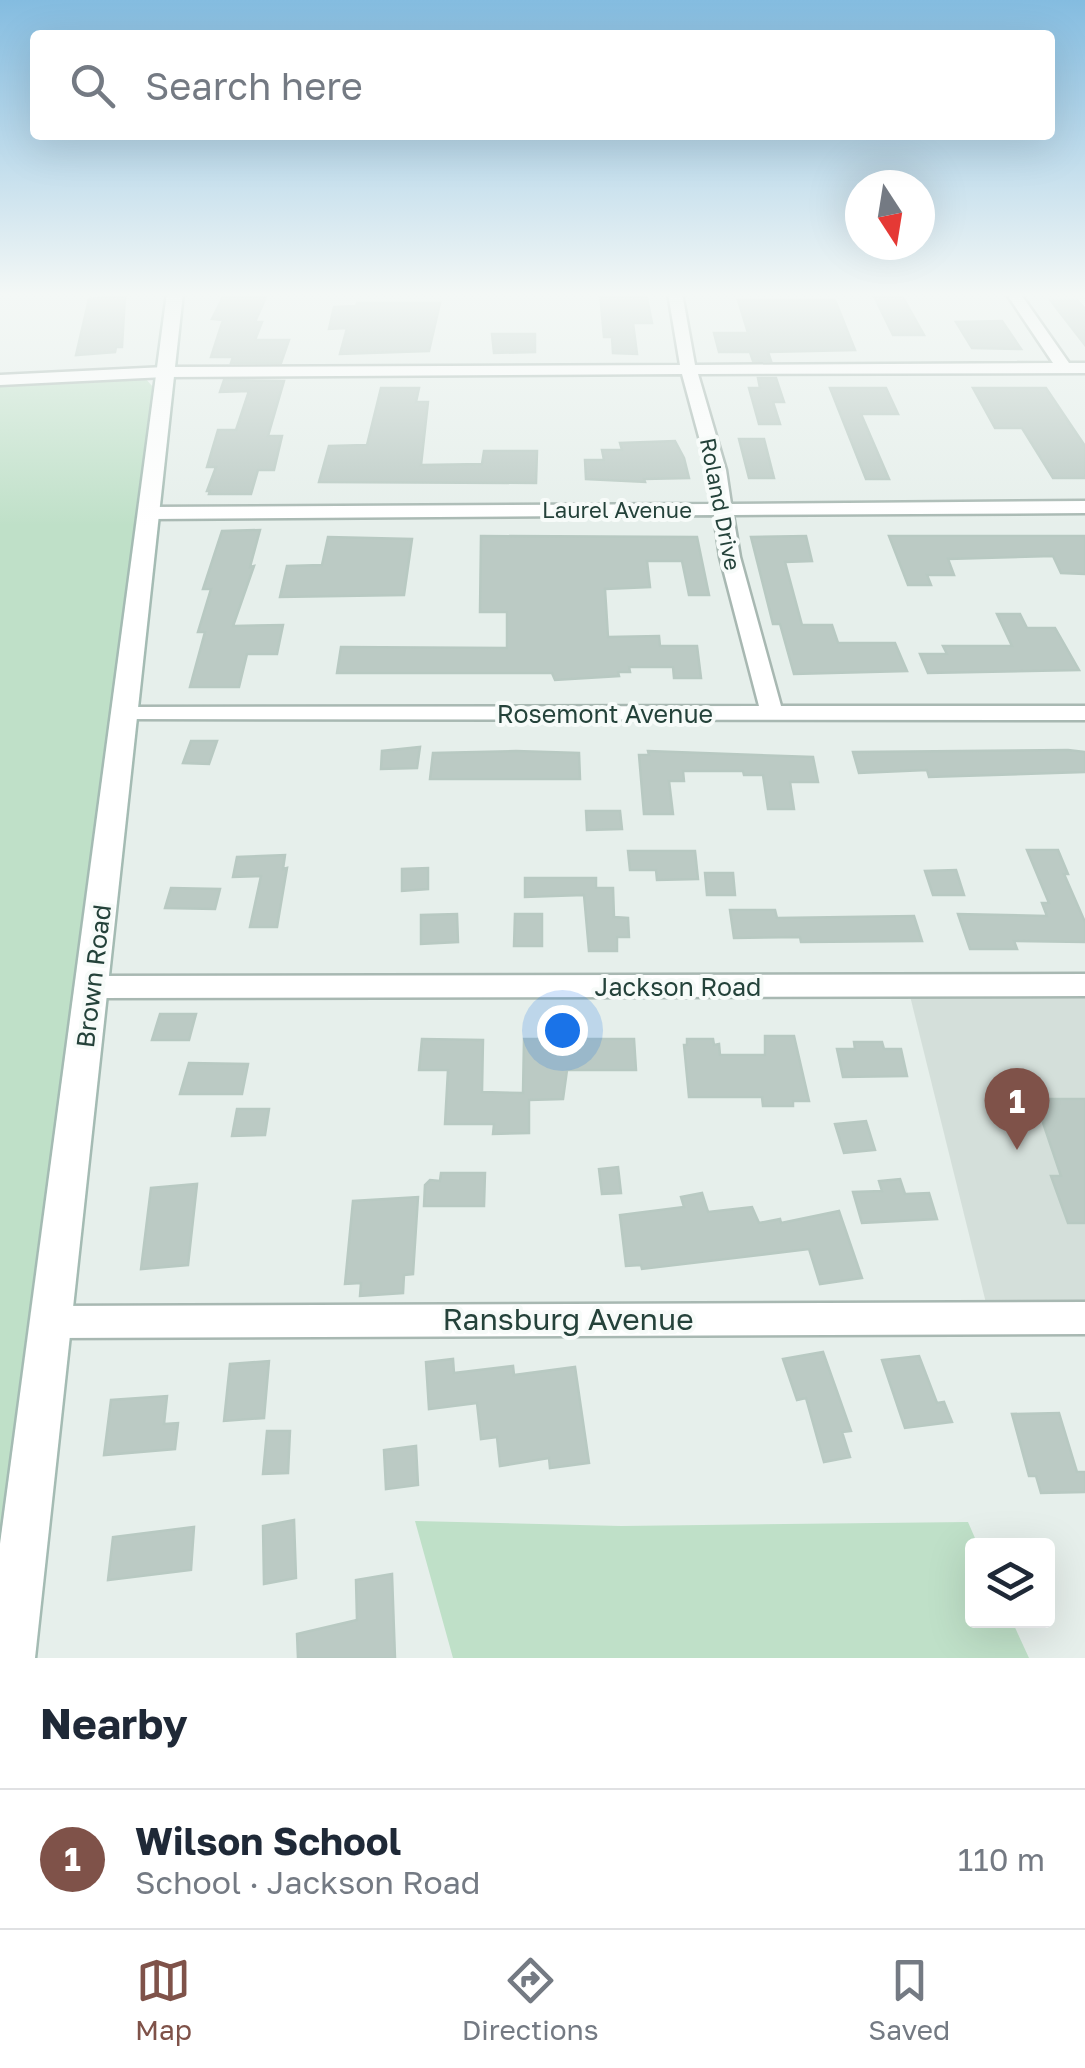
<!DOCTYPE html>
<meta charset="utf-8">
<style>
body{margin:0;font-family:"Golos Text",sans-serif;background:#f6f6f7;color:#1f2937}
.controls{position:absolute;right:30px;bottom:30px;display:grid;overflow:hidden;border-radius:10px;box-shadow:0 10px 40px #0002}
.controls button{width:90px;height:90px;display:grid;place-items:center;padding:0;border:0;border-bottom:2px solid #e0e1e3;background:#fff;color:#1f2937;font:50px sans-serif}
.compass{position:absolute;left:845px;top:170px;width:90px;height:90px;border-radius:50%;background:#fff;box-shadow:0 10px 40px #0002;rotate:168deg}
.you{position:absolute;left:562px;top:1030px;width:35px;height:35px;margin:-25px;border:8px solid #fff;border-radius:50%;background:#1a73e8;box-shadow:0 0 0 15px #1a73e833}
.badge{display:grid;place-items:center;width:65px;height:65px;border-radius:50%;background:#7f5249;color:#fff;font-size:32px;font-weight:700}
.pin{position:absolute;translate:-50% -82px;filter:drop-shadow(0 2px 5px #0008)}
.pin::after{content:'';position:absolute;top:52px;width:35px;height:30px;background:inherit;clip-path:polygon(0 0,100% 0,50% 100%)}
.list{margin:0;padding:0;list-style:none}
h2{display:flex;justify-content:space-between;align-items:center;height:130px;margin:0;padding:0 40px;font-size:42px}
h2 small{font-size:32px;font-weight:400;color:#747a83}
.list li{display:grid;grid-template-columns:65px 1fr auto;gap:30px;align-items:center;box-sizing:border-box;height:140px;padding:0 40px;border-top:2px solid #e0e1e3}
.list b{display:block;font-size:38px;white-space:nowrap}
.list p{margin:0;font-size:32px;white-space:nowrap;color:#747a83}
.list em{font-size:32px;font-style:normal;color:#747a83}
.icon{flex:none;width:55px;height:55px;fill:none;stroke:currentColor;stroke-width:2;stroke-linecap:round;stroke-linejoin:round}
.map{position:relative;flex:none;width:1085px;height:1658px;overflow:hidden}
.search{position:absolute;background:#fff;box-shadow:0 10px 40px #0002;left:30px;right:30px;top:30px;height:110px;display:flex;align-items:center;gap:25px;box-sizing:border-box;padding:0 35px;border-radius:10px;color:#747a83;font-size:38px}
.sheet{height:270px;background:#fff}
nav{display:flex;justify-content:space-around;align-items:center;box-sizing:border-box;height:140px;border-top:2px solid #e0e1e3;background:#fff;font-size:28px;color:#747a83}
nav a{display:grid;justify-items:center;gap:5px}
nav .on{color:#7f5249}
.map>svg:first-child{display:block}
.built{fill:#d4dfda}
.green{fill:#bfe0c8}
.building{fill:#bbcac4;stroke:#b8c9c2;stroke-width:2.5}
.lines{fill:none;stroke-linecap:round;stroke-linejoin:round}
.minor-casing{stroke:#a8b8b2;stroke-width:5}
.secondary-casing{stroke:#a4bbb3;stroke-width:5}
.minor{fill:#fff;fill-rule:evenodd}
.secondary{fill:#fff;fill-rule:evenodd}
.labels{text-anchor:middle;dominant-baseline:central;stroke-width:8;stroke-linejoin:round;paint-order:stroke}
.far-street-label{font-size:22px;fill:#24423a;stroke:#f7fbf9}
.street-label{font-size:25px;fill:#24423a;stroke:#f7fbf9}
.near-street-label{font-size:30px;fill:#24423a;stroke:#f7fbf9}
</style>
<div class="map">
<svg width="1085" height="1658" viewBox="0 0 1085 1658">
<rect width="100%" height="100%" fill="#e6efeb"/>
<path class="built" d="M 910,996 L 1085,998 L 1085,1304 L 986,1303 Z"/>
<path class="green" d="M 144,377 L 153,387 L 149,427 L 0,1543 L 0,384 Z
M 415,1521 L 621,1526 L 968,1522 L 978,1545 L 972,1546 L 972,1620 L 1012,1621 L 1029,1658 L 453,1658 Z"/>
<path class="building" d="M 600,293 L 646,293 L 652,323 L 633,323 L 637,354 L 613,353 L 612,337 L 604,337 Z
M 873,294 L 901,294 L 924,335 L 893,335 Z
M 125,296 L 122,347 L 116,347 L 115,352 L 76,355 L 89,299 Z
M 223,297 L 266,297 L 255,322 L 262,322 L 255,340 L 289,340 L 281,363 L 231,363 L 233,357 L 211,357 L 223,320 L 212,319 Z
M 738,300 L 835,300 L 855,350 L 768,352 L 771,361 L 753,361 L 750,352 L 719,352 L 714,333 L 748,333 Z
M 1051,301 L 1078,301 L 1085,309 L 1085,345 Z
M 357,303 L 440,303 L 429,351 L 340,354 L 347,328 L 329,329 L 334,307 L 356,306 Z
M 1002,321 L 1021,349 L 972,348 L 956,322 Z
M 492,334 L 535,334 L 535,352 L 494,353 Z
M 758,378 L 776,378 L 784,402 L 773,402 L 780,424 L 759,424 L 749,388 L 760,388 Z
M 224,380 L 284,381 L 268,436 L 282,436 L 274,470 L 258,470 L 251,494 L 209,494 L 210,491 L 207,491 L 216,467 L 207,467 L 218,430 L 236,430 L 249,391 L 220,392 Z
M 381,388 L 419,388 L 416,402 L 428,402 L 421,465 L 482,464 L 484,451 L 537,451 L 536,483 L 319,482 L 329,446 L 367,445 Z
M 830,388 L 886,388 L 898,414 L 861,414 L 889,479 L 866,479 Z
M 973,388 L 1046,388 L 1085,446 L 1085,478 L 1053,478 L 1022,428 L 995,428 Z
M 739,439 L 764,439 L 774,478 L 749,478 Z
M 675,441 L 684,458 L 689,478 L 644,479 L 645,482 L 586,479 L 585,460 L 604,460 L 602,450 L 622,450 L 620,443 Z
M 260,530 L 250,567 L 254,566 L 233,626 L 283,625 L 277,654 L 247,654 L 239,687 L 190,687 L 205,632 L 198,632 L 211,589 L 203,589 L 222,531 Z
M 481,536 L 697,537 L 709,595 L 689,595 L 682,561 L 647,561 L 650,587 L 605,589 L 608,637 L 659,636 L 660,646 L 697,646 L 701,678 L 674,678 L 673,667 L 629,667 L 630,672 L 618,672 L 619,676 L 555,680 L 552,673 L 337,673 L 341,647 L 507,648 L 507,612 L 480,612 Z
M 806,536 L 812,561 L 785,562 L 802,625 L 832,625 L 838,643 L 895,643 L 907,671 L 794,674 L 780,624 L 773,624 L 751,537 Z
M 889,536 L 1085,536 L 1085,574 L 1061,573 L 1053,556 L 948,559 L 954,575 L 927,575 L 931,585 L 908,585 Z
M 328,537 L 412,539 L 404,595 L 280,597 L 287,566 L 322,565 Z
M 997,614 L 1020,614 L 1027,628 L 1055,628 L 1079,670 L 928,673 L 920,654 L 947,654 L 943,646 L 1012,646 Z
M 191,741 L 217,741 L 209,764 L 183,763 Z
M 420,747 L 417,768 L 381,769 L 382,751 Z
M 1068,750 L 1085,752 L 1085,772 L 929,777 L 927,770 L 859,773 L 853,752 Z
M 516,751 L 579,753 L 580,779 L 430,779 L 433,753 Z
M 648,751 L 813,757 L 818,782 L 790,782 L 794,809 L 768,809 L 763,775 L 744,775 L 743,771 L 683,771 L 684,781 L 669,781 L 673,814 L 644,814 L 639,755 L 649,755 Z
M 586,811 L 620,811 L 622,829 L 587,830 Z
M 1027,850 L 1058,850 L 1068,874 L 1064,874 L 1085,922 L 1085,942 L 1014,941 L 1017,949 L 970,949 L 958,914 L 1047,916 L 1042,903 L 1049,903 Z
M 628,851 L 695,851 L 698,879 L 657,880 L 656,870 L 630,870 Z
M 285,855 L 283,869 L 287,868 L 277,927 L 250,927 L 261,876 L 233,877 L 237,857 Z
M 428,868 L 428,889 L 402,891 L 402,869 Z
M 956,870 L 964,895 L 933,895 L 925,871 Z
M 705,873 L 733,873 L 735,895 L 707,895 Z
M 525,878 L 596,878 L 596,888 L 613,888 L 614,917 L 628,918 L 629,937 L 617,937 L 617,951 L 589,951 L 584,895 L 525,897 Z
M 171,888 L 220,889 L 215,909 L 165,908 Z
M 730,910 L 775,910 L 777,918 L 914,916 L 922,941 L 801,942 L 800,937 L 734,938 Z
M 457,914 L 458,942 L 421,944 L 421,915 Z
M 515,914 L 542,914 L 542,946 L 514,946 Z
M 160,1014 L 196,1014 L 189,1040 L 152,1040 Z
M 765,1036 L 794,1036 L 809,1101 L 793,1101 L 793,1106 L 763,1106 L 762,1097 L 689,1097 L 684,1045 L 687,1045 L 687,1039 L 713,1039 L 714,1045 L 719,1044 L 720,1055 L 765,1055 Z
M 422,1039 L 483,1040 L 482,1092 L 523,1093 L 524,1039 L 634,1039 L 636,1070 L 567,1070 L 563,1099 L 529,1100 L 529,1133 L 493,1134 L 494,1124 L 445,1124 L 448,1070 L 419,1070 Z
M 854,1042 L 882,1042 L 884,1049 L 901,1049 L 907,1076 L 843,1077 L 837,1049 L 855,1049 Z
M 189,1063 L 248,1064 L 242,1094 L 180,1094 Z
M 1035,1099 L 1085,1099 L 1085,1223 L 1068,1223 L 1051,1176 L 1061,1176 Z
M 237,1109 L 269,1109 L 265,1135 L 232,1136 Z
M 866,1121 L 875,1150 L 844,1153 L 835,1124 Z
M 618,1167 L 621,1193 L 602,1194 L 599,1169 Z
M 441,1173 L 485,1173 L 484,1206 L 424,1206 L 425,1185 L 430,1180 L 440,1181 Z
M 900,1179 L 905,1194 L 929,1193 L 937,1219 L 862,1223 L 853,1192 L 882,1191 L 879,1181 Z
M 197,1184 L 188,1265 L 141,1269 L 151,1188 Z
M 702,1193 L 708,1212 L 752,1207 L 759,1223 L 780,1219 L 781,1223 L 839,1211 L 862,1278 L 820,1284 L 809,1249 L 642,1269 L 641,1265 L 626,1266 L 620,1215 L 684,1207 L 681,1197 Z
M 418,1197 L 413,1274 L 404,1275 L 403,1293 L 360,1296 L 361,1283 L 345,1284 L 353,1201 Z
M 823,1352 L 851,1431 L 842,1432 L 850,1457 L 824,1462 L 806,1398 L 797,1400 L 783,1359 Z
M 919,1356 L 937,1403 L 944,1402 L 952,1422 L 905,1428 L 882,1360 Z
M 453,1359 L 454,1373 L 513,1366 L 514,1375 L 575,1367 L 589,1463 L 550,1468 L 549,1458 L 500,1466 L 497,1437 L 481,1439 L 477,1403 L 429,1409 L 426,1362 Z
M 269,1361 L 264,1418 L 224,1421 L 230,1364 Z
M 167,1396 L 164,1424 L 178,1423 L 175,1449 L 104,1455 L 111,1400 Z
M 1059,1413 L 1077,1472 L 1085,1472 L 1085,1492 L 1041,1493 L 1036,1476 L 1029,1476 L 1012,1414 Z
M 267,1431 L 290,1431 L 288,1473 L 263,1474 Z
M 416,1446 L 418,1485 L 386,1489 L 384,1450 Z
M 294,1520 L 296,1578 L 264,1584 L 263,1526 Z
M 194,1527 L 191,1570 L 108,1580 L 113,1537 Z
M 392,1574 L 395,1658 L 298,1658 L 297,1634 L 357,1620 L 356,1580 Z"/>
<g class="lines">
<defs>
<path id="minor" d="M 668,293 L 682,293 L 695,365 L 1053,363 L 1006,293 L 1020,293 L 1069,363 L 1085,363 L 1085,373 L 698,374 L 726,470 L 731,504 L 1085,501 L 1085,513 L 733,515 L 740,557 L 781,706 L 1085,706 L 1085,720 L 116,719 L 113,714 L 116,709 L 124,707 L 759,706 L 720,557 L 714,515 L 148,519 L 139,513 L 148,507 L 713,504 L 708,470 L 682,374 L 165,377 L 0,385 L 0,375 L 165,367 L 680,365 Z
M 1085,974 L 1085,996 L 91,998 L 81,995 L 77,987 L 81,979 L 91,976 Z
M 1085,1302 L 1085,1334 L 51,1338 L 39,1334 L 33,1322 L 39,1310 L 51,1306 Z"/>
<path id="secondary" d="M 167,293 L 183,293 L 35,1658 L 0,1658 L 0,1544 Z"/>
</defs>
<use href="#minor" class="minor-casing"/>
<use href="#secondary" class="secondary-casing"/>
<use href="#minor" class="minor"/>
<use href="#secondary" class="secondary"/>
</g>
<linearGradient id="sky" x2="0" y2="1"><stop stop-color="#84bce0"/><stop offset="0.56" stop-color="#f4f8f6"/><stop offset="1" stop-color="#f4f8f6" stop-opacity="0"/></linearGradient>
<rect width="1085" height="526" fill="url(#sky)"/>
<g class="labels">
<g class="far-street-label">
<text transform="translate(721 504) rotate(79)">Roland Drive</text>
<text x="617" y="509">Laurel Avenue</text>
</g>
<g class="street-label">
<text x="605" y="713">Rosemont Avenue</text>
<text transform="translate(93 976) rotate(-83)">Brown Road</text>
<text x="678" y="986">Jackson Road</text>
</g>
<g class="near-street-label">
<text x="568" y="1319">Ransburg Avenue</text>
</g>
</g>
</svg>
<div class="controls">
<button><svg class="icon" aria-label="layers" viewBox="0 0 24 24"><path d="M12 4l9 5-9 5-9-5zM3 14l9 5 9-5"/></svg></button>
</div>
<svg class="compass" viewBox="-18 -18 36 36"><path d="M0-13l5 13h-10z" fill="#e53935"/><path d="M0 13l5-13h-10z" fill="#747a83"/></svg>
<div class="you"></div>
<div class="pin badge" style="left:1017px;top:1150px">1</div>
<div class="search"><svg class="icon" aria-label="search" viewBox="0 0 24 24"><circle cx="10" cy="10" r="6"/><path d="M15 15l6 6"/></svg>Search here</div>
</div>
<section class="sheet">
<h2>Nearby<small></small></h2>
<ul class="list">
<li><span class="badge">1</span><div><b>Wilson School</b><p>School · Jackson Road</p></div><em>110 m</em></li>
</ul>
</section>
<nav>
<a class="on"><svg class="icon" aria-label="map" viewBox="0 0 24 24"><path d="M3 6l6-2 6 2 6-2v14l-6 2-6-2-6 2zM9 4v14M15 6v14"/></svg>Map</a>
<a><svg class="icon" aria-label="directions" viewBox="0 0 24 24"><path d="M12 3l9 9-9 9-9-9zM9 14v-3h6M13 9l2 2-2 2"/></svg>Directions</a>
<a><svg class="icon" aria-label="saved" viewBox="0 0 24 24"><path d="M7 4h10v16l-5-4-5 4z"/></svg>Saved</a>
</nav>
